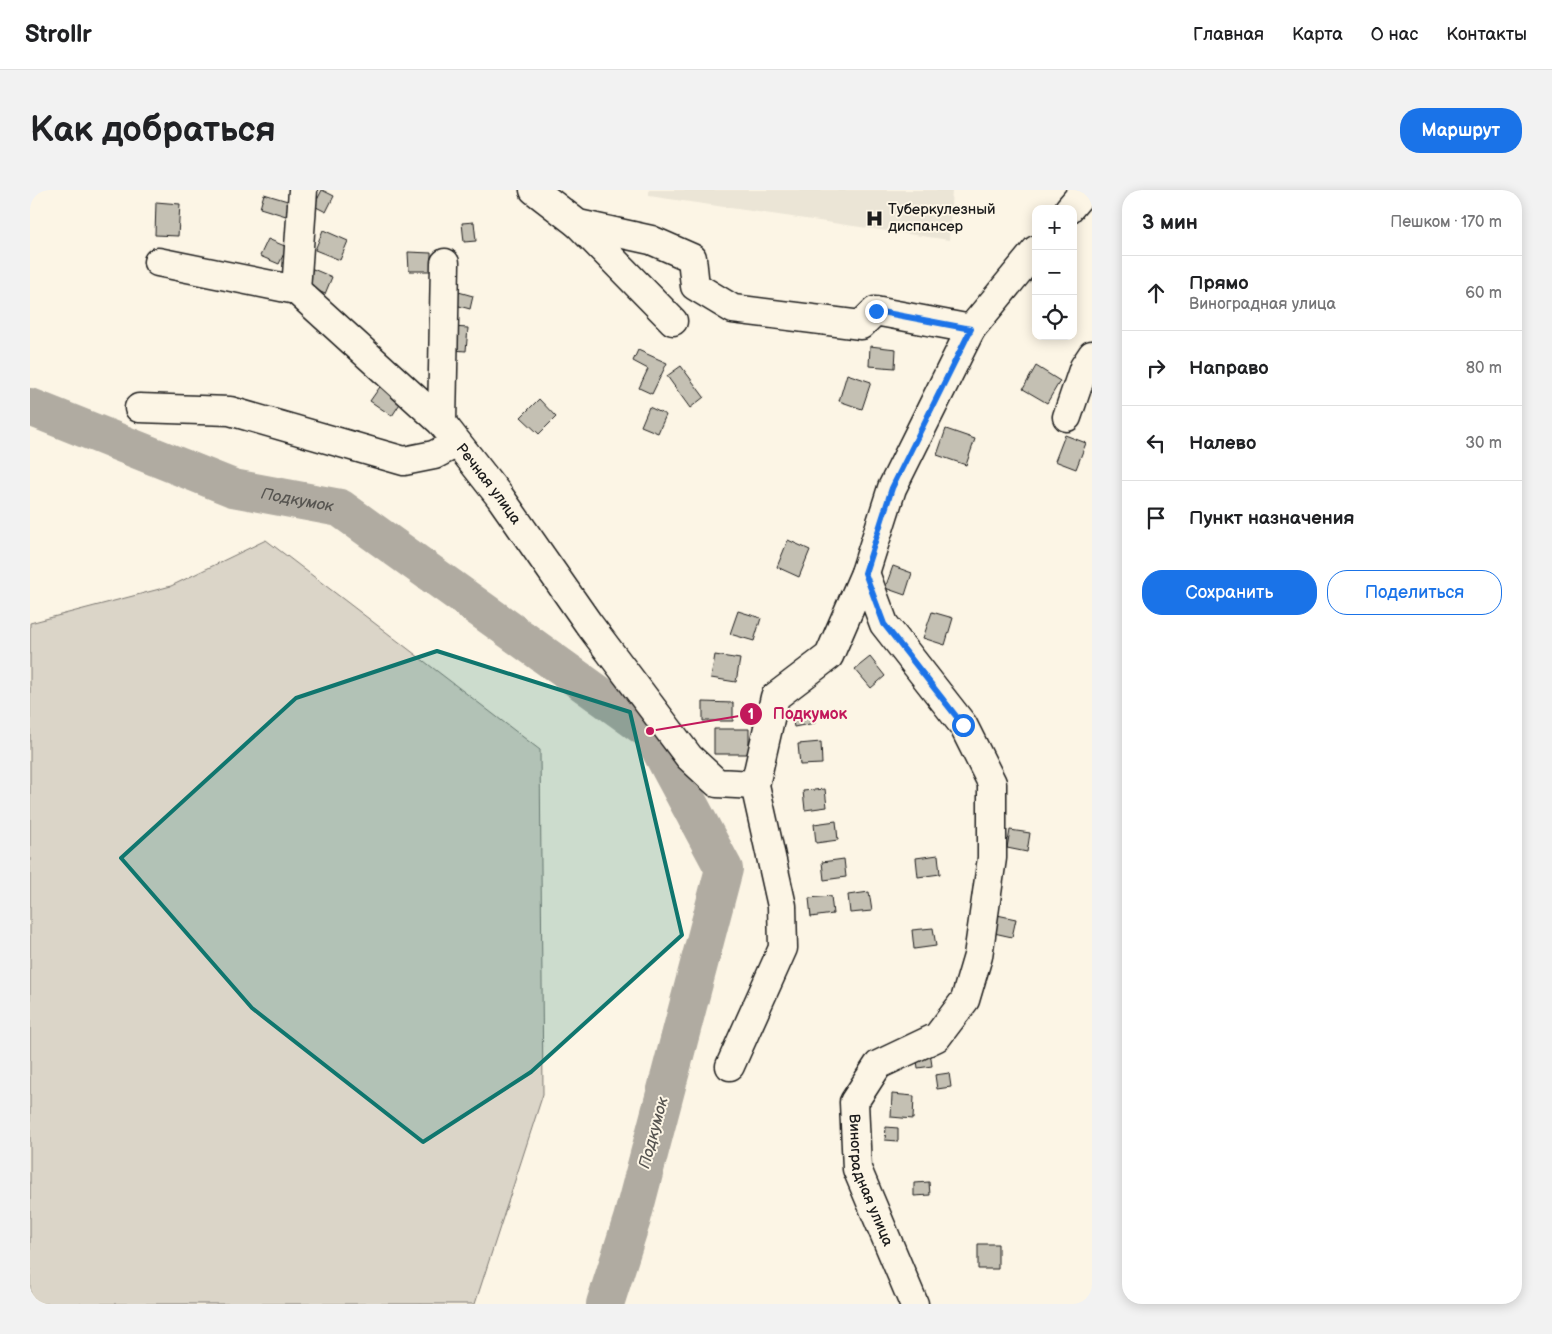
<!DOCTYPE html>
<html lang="ru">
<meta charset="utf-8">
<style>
body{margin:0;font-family:"Balsamiq Sans",sans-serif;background:#f2f2f2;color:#202124}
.controls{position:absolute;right:15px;top:15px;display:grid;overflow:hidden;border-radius:10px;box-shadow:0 2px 12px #0003}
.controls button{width:45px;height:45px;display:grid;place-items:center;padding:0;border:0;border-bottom:1px solid #e0e0e0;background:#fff;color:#202124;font:25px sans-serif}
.stop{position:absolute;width:15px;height:15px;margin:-11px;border:4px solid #1a73e8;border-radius:50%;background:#fff}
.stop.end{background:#1a73e8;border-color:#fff;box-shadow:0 1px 5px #0008}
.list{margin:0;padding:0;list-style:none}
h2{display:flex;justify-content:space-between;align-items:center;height:65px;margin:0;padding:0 20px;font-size:21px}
h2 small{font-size:16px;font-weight:400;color:#757577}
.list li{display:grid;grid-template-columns:32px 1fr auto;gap:15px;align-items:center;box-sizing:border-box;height:75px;padding:0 20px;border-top:1px solid #e0e0e0}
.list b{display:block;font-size:19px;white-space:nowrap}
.list p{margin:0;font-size:16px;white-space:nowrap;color:#757577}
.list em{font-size:16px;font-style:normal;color:#757577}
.actions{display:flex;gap:10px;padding:15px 20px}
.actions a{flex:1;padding:11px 0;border:1px solid #1a73e8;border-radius:20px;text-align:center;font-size:18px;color:#1a73e8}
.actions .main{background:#1a73e8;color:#fff}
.icon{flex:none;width:28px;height:28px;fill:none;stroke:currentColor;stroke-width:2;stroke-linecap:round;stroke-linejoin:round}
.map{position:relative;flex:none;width:1062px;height:1114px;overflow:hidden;border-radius:20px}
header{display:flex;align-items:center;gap:30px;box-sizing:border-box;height:70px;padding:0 25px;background:#fff;border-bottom:1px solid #e0e0e0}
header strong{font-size:24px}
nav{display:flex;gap:28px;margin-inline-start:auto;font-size:18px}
.intro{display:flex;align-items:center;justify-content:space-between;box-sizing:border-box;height:120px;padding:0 30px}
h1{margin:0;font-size:35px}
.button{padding:12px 22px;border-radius:20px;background:#1a73e8;color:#fff;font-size:18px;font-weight:700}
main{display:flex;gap:30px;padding:0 30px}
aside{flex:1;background:#fff;border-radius:20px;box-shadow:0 2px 12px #0003}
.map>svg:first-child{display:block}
.built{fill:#ebe5d6}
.green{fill:#dbd5c8;stroke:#7c7872}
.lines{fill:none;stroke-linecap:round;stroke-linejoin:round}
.river{stroke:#b0aba1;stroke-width:38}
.building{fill:#c4c0b3;stroke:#1c1c1c}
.minor-casing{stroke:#1c1c1c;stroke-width:31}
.minor{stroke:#fcf5e5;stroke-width:28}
.route{stroke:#1a73e8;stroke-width:6}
.marked{fill:#0f766e;fill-opacity:0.2;stroke:#0f766e;stroke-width:4;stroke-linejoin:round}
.labels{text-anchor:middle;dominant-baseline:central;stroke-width:4;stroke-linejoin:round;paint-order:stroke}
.poi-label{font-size:15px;fill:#1c1c1c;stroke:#fcf5e5;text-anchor:start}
.street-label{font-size:15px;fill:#1c1c1c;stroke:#fcf5e5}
.water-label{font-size:16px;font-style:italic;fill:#575551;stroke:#fcf5e5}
.leader{fill:none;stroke:#c2185b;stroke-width:2}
.callout-dot{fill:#c2185b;stroke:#fcf5e5;stroke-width:2}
.mark-label{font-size:15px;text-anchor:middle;font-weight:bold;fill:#fff}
.callout-label{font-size:16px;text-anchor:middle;font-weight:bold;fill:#c2185b;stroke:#fcf5e5;stroke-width:4;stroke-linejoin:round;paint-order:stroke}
</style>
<header>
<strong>Strollr</strong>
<nav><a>Главная</a><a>Карта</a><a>О нас</a><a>Контакты</a></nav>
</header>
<div class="intro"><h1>Как добраться</h1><a class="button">Маршрут</a></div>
<main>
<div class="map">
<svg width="1062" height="1114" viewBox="0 0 1062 1114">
<rect width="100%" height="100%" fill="#fcf5e5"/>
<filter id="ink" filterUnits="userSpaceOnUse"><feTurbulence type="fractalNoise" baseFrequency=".02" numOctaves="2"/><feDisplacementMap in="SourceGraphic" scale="10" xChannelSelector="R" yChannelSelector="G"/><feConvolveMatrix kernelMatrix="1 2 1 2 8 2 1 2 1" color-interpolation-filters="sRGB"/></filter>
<g filter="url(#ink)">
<path class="built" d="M 619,0 L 922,0 L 919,50 L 619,6 Z"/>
<path class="green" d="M 236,350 L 510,560 L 513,904 L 445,1114 L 0,1114 L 0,433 L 141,396 Z"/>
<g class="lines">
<path class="river" id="s1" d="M 0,217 L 203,298 L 310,318 L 620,541 L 694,679 L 602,1029 L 575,1114"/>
</g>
<path class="building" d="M 292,0 L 304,6 L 296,22 L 284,16 Z
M 234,4 L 261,12 L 256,26 L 230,18 Z
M 126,12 L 150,14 L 148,46 L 125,45 Z
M 444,32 L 446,51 L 434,52 L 432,33 Z
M 293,40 L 318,51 L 310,70 L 285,60 Z
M 238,49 L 257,57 L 249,74 L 230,66 Z
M 378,62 L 401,63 L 401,81 L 379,81 Z
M 283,79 L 302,87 L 295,104 L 276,95 Z
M 425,101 L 443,106 L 440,119 L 422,114 Z
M 423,137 L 438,138 L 436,161 L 422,160 Z
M 840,156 L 866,159 L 865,178 L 839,176 Z
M 608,160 L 637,173 L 622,204 L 609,198 L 618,179 L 603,171 Z
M 651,176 L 674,207 L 660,218 L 637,186 Z
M 1006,176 L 1030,191 L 1017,213 L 993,199 Z
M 817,184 L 841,192 L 832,219 L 809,211 Z
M 352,194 L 373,209 L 362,226 L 340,211 Z
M 509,209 L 526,227 L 509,244 L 491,227 Z
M 619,217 L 636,225 L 628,243 L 611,236 Z
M 916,239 L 945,249 L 936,275 L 907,265 Z
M 1035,245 L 1056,253 L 1046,279 L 1025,271 Z
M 758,350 L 780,360 L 769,387 L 747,377 Z
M 863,376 L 882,383 L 875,405 L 855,398 Z
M 708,421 L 731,428 L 724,451 L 700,444 Z
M 902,422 L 923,428 L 915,455 L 893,448 Z
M 685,465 L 710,469 L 706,492 L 681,488 Z
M 840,467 L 855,486 L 841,498 L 825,479 Z
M 673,512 L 703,513 L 703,531 L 673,531 Z
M 782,518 L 785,533 L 764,537 L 761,522 Z
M 684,539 L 719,539 L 719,564 L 684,564 Z
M 791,552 L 792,574 L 770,575 L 768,554 Z
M 795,599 L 797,617 L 775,620 L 773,601 Z
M 806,631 L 808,650 L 786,653 L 784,634 Z
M 980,640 L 1000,643 L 997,662 L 977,658 Z
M 908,665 L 910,684 L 888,687 L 886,668 Z
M 814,669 L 816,687 L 794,690 L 792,672 Z
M 839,702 L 842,721 L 820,723 L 818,705 Z
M 801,706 L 803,724 L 781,727 L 779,708 Z
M 967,725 L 986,729 L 982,747 L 964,743 Z
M 903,738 L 906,756 L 884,759 L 882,740 Z
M 900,862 L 902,876 L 888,878 L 886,864 Z
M 919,883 L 921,897 L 907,899 L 905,885 Z
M 862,904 L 884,906 L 883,929 L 861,927 Z
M 856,937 L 868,938 L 868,951 L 855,950 Z
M 899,992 L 900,1005 L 884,1006 L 884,993 Z
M 948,1054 L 968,1054 L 968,1079 L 948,1079 Z"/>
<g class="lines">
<defs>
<g id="minor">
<path d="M 504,0 L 548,34 L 621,50 L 662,68 L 665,96 L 703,119 L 831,135 L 845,121 L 941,139 L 1006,60"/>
<path d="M 1039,19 L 1055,0"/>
<path d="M 548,34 L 643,131"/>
<path id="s2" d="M 128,72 L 266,100 L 412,233 L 470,307 L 558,433 L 659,567 L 687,593 L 725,595"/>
<path d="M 266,100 L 273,0"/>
<path d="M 109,218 L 200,221 L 374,271 L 404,265 L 427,253"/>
<path d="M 1037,227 L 1054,177 L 1062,165"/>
<path d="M 412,233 L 415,73"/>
<path id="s3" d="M 835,383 L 854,434 L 933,535 L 962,593 L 962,668 L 948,766 L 935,810 L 907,847 L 848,875 L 824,912 L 827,979 L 884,1114"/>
<path d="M 700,876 L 753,758 L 752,716 L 725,595 L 745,507 L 799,466 L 835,383 L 862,298 L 941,139"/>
</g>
</defs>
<use href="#minor" class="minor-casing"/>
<use href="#minor" class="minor"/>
</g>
</g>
<g class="lines" filter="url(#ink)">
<path class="route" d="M 846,121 L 941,139 L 862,298 L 835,383 L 854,434 L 933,535"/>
</g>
<path class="marked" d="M 407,461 L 600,522 L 652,745 L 501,882 L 393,952 L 222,818 L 91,668 L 266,508 Z"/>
<defs>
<symbol id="hospital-bare" viewBox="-9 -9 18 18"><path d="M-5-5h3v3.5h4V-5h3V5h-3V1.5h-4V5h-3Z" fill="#1c1c1c" stroke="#fcf5e5" stroke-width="2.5" paint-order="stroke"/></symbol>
</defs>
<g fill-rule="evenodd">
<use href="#hospital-bare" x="832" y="16" width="25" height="25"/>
</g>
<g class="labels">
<g class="poi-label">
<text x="858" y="19">Туберкулезный<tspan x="858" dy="17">диспансер</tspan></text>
</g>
<g class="street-label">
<text stroke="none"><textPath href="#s2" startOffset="415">Речная улица</textPath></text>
<text stroke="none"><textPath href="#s3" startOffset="704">Виноградная улица</textPath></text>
</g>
<g class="water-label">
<text stroke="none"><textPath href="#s1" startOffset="284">Подкумок</textPath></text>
<text transform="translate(624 943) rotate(-75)">Подкумок</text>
</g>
</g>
<path class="leader" d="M620 541L721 524"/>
<g class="callout-dot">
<circle cx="620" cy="541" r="5"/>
<circle cx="721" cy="524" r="12"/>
</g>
<g class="mark-label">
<text x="721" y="529">1</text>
</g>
<g class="callout-label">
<text x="780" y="529">Подкумок</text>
</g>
</svg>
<div class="controls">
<button>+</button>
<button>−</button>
<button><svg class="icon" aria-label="locate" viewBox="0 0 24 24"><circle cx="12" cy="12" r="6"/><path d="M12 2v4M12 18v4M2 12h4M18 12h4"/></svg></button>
</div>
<div class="stop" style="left:933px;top:535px"></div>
<div class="stop end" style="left:846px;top:121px"></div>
</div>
<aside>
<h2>3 мин<small>Пешком · 170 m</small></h2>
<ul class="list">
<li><svg class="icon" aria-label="ahead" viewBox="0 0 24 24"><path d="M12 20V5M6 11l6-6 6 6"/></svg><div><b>Прямо</b><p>Виноградная улица</p></div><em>60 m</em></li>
<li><svg class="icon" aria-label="right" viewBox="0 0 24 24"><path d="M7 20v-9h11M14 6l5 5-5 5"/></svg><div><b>Направо</b></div><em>80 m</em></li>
<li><svg class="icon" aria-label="left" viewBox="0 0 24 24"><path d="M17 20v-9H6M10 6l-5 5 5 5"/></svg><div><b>Налево</b></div><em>30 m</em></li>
<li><svg class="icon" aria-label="arrive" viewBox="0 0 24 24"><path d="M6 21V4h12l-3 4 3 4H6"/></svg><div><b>Пункт назначения</b></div></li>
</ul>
<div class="actions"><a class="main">Сохранить</a><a>Поделиться</a></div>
</aside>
</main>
